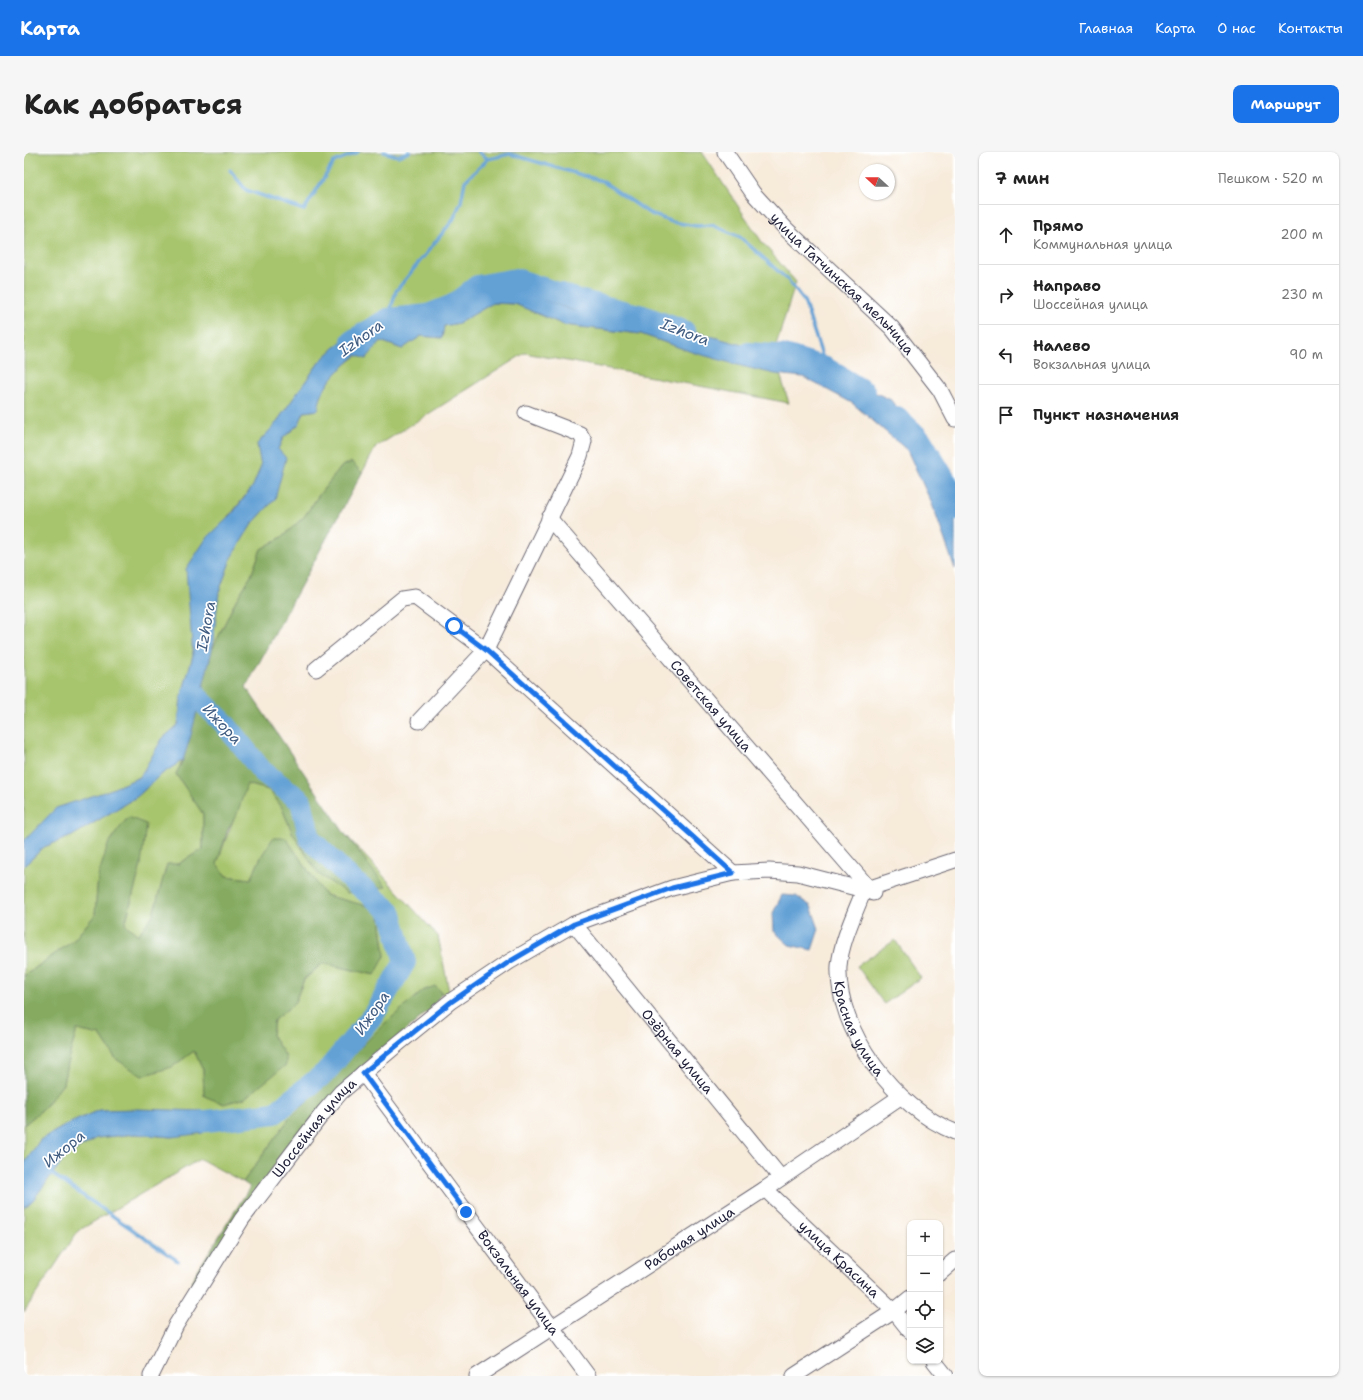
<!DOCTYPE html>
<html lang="ru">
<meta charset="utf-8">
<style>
body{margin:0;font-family:"Shantell Sans",sans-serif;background:#f6f6f6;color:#222}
.controls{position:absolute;right:12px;bottom:12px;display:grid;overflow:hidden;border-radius:8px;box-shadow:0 1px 3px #0004}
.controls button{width:36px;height:36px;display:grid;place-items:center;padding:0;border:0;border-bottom:1px solid #e0e0e0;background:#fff;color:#222;font:20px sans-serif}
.compass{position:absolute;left:835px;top:12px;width:36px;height:36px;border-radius:50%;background:#fff;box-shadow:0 1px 3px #0004;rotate:291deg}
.stop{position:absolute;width:12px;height:12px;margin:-9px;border:3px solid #1a73e8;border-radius:50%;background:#fff}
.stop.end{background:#1a73e8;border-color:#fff;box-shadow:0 1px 4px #0008}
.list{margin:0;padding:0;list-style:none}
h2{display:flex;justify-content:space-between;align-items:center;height:52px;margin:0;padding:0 16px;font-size:17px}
h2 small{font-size:13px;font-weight:400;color:#767676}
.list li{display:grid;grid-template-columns:26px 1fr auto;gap:12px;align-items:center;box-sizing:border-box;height:60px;padding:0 16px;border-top:1px solid #e0e0e0}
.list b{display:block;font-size:15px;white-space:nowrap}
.list p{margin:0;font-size:13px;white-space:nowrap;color:#767676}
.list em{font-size:13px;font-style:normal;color:#767676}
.icon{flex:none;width:22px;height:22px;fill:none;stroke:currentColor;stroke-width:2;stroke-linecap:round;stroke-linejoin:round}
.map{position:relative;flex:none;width:931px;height:1224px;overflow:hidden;border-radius:8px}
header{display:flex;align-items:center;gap:24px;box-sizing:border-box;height:56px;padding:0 20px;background:#1a73e8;color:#fff}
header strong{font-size:19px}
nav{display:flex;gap:22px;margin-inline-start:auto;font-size:14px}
.intro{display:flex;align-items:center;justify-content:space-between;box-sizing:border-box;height:96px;padding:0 24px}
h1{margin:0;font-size:28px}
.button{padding:10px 18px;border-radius:8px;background:#1a73e8;color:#fff;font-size:14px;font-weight:700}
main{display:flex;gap:24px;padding:0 24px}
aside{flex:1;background:#fff;border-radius:8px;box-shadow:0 1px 3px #0004}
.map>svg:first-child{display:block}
.green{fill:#a7c56d;stroke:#647454}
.forest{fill:#85aa60;stroke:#54664e}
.water{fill:#63a1d5;stroke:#426288}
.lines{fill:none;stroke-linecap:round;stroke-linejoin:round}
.stream{stroke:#63a1d5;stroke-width:3.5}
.river{stroke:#63a1d5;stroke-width:22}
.minor-casing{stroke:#6d6873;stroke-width:17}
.minor{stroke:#fff;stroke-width:15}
.route{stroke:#1a73e8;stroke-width:5}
.labels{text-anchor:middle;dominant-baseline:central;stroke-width:3.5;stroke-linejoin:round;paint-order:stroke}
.street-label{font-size:14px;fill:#22223b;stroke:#fff}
.water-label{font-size:15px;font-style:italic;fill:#3f5b80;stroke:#fff}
</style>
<header>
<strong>Карта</strong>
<nav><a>Главная</a><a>Карта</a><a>О нас</a><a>Контакты</a></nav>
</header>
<div class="intro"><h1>Как добраться</h1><a class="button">Маршрут</a></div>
<main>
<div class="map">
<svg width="931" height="1224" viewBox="0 0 931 1224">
<rect width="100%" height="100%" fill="#fff"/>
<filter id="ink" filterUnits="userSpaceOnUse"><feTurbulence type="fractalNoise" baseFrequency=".025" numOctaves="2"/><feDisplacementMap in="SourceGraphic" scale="8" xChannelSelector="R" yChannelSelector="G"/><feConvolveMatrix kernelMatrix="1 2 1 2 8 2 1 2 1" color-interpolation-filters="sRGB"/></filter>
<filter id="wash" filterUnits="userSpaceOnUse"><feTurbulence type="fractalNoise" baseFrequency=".012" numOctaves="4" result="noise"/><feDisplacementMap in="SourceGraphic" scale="16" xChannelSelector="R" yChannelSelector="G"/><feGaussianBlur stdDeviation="0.9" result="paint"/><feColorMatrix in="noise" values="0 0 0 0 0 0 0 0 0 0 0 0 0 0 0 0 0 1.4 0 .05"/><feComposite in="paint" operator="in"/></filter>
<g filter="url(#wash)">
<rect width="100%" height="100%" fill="#f7ebda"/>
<path class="green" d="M 0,0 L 678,0 L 738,90 L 772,130 L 749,202 L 636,170 L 606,163 L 548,158 L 521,148 L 495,133 L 407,159 L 372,176 L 351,172 L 296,209 L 249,275 L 233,292 L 237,314 L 229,334 L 163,417 L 169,503 L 157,546 L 154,573 L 138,587 L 116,625 L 83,639 L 0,689 Z
M 469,151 L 491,152 L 540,173 L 617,182 L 668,200 L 756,222 L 765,251 L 501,201 L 352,295 L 338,321 L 328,311 L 318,314 L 295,343 L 280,365 L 258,385 L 237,397 L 227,424 L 212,448 L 188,498 L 195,440 L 208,404 L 228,372 L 251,347 L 254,297 L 259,286 L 275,272 L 280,260 L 294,258 C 298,224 329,205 357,189 L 378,197 L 397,184 L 418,186 L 420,174 L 435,171 Z
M 159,608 L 152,622 L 179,662 L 179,697 L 154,712 L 143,713 L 129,763 L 114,783 L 101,773 L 117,713 L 74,724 L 71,763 L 49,789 L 0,824 L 0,714 L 20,695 L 48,684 L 114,644 L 135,624 Z
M 222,632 L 245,638 L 257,654 L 269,682 L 361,735 L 321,682 L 414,784 L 427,849 L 411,834 L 359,873 L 265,967 L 219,1030 L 176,1007 L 54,1079 L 0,1160 L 0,1056 L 9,1048 L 42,1004 L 73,986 L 111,982 L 148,985 L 181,959 L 75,958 L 44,972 L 16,988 L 0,1012 L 0,973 L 20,956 L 39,932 L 43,911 L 53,878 L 76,883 L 92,907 L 148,915 L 170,899 L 179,917 L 180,944 L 262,905 L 248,883 L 250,868 L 270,852 L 280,828 L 299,811 L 350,823 L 361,804 L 355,758 L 301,743 L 281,716 L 238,703 L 227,727 L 202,724 L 193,712 C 202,684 214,659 222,632 Z
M 871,788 L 897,826 L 860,852 L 833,814 Z"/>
<path class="forest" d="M 328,310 L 338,321 L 222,535 L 321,682 L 362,735 L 323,741 L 294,722 L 269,682 L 257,654 L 245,638 L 223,632 L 213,662 L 204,677 L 193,712 L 202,724 L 227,727 L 238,703 L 249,686 L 262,686 L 301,743 L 355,757 L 361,804 L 351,823 L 299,811 L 280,827 L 270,852 L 250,868 L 248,883 L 262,905 L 262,913 L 221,946 L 200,952 L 180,944 L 179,917 L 170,899 L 148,915 L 118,924 L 92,907 L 76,883 L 53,878 L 43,911 L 39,932 L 20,956 L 0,973 L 0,824 L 49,789 L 71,763 L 74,724 L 85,690 L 104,665 L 122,672 L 117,713 L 101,772 L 114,783 L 129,763 L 143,712 L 154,712 L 179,697 L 179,662 L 152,622 L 159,608 L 188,498 L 212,448 L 227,424 L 237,397 L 258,385 L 280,365 L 295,343 L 318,314 Z
M 411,834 L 418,841 L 406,858 L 331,921 L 169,1132 L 167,1129 L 226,1035 L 219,1030 L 265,967 L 359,873 L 400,838 Z"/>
<path class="water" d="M 495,133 L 521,148 L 548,158 L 606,163 L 636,170 L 776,209 L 818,225 L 867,248 L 897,290 L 920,328 L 931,362 L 931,417 L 908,352 L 883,298 L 828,251 L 779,225 L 751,222 L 721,215 L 668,200 L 617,182 L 540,173 L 491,152 L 469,151 L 435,171 L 420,174 L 418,186 L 397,184 L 378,197 L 357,189 L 342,207 L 332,203 C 314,219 297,233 294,258 L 280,260 L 275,272 L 259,286 L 254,297 L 262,306 L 251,347 L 228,372 L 208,404 L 195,440 L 188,498 L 167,583 L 159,608 L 135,624 L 114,644 L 48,684 L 20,695 L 0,714 L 0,689 L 32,656 L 83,639 L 116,625 L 138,587 L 154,573 L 157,546 L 169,503 L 162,417 L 182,387 L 208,362 L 229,334 L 237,314 L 233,292 L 249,275 L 296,209 L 324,183 L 351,172 L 372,176 L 460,135 Z
M 758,743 L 772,744 L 787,754 L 795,777 L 788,798 L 765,793 L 750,779 L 749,761 Z
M 113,957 L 181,959 L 179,981 L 148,985 L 111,982 L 73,986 L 42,1004 L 9,1048 L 0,1056 L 0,1012 L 16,988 L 44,972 L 75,958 Z"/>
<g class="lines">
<path class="stream" d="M 360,0 L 374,4 L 385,0
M 455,0 L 464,7
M 206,18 L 222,38 L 280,58 L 310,10 L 334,0
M 364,167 L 372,139 L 429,68 L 437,50 L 441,29 L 464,7 L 486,2 L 578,29 L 625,61 L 648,70 L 673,74 L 688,73 L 716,85 L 764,128 L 780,149 L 802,216
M 25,1020 L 154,1109"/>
<path class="river" d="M 328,189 L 364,167 L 404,163 L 429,153 L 453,134 L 492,127 L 554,148 L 619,164 L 660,179
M 724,201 L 764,204 L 802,216 L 841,240
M 873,265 L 897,288 L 927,338 L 931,358
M 149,973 L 251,961 L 302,920 L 350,862 L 381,810 L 366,759 L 328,728 L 286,687 L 277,649 L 238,619 L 200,571 L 169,541"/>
</g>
</g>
<g filter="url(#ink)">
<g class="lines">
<defs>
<g id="minor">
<path id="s1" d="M 701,0 L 729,41 L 763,78 L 868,176 L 916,238 L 931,267"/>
<path id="s2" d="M 525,366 L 849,741"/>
<path d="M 292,517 L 378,447 L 391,445 L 462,498 L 709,721"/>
<path d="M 395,569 L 462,498 L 556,304 L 560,289 L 556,282 L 502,261"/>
<path id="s3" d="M 840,738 C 831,761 817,790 815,814 C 812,879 872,957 931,980"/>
<path id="s4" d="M 550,772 L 757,1026"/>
<path id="s5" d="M 339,921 L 564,1224"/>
<path id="s6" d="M 741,1037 L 870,1159 L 886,1179"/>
<path d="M 916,1121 L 931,1108"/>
<path d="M 910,1209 L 922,1224"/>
<path id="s7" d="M 127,1224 L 152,1173 L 218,1067 L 299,961 L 317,940 L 375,891 L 427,849 L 485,810 L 550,772 L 648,736 L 709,721 L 745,719 L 774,721 L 840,738 L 931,708"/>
<path id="s8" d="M 453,1224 L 741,1037 L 876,945"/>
<path d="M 770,1224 L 870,1159 L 886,1146"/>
</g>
</defs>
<use href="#minor" class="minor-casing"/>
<use href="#minor" class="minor"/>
</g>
</g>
<g class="lines" filter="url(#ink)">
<path class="route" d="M 430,474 L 462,498 L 709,721 L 648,736 L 550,772 L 485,810 L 427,850 L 339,921 L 442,1060"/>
</g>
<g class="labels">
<g class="street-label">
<text stroke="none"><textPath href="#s1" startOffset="177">улица Гатчинская мельница</textPath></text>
<text stroke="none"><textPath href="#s2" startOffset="248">Советская улица</textPath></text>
<text stroke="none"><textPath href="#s3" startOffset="147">Красная улица</textPath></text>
<text stroke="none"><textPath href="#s4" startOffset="164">Озёрная улица</textPath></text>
<text stroke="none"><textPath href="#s7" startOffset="298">Шоссейная улица</textPath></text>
<text stroke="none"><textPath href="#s8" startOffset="253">Рабочая улица</textPath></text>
<text stroke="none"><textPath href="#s6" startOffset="102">улица Красина</textPath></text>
<text stroke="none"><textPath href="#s5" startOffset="261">Вокзальная улица</textPath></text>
</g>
<g class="water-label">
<text transform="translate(661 180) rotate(21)">Izhora</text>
<text transform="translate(337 186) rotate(-36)">Izhora</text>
<text transform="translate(182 474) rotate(-80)">Izhora</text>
<text transform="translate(198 572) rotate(47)">Ижора</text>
<text transform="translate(348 861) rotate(-55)">Ижора</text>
<text transform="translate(40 997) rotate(-39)">Ижора</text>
</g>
</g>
</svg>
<div class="controls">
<button>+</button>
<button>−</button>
<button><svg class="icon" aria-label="locate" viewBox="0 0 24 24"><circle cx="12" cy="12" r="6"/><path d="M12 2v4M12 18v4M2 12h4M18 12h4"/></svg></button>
<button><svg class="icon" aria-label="layers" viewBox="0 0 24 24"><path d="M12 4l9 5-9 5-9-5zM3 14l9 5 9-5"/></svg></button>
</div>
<svg class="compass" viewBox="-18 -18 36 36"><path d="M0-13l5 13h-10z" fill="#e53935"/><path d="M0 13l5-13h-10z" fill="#767676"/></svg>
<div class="stop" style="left:430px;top:474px"></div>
<div class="stop end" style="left:442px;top:1060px"></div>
</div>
<aside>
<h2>7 мин<small>Пешком · 520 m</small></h2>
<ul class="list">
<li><svg class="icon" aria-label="ahead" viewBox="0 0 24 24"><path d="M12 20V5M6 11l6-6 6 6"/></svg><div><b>Прямо</b><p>Коммунальная улица</p></div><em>200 m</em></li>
<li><svg class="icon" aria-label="right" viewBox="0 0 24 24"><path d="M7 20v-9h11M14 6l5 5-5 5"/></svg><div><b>Направо</b><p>Шоссейная улица</p></div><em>230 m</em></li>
<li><svg class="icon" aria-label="left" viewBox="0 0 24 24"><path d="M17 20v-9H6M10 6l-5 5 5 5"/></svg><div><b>Налево</b><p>Вокзальная улица</p></div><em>90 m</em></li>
<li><svg class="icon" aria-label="arrive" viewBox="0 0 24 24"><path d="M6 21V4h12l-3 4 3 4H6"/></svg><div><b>Пункт назначения</b></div></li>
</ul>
</aside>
</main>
